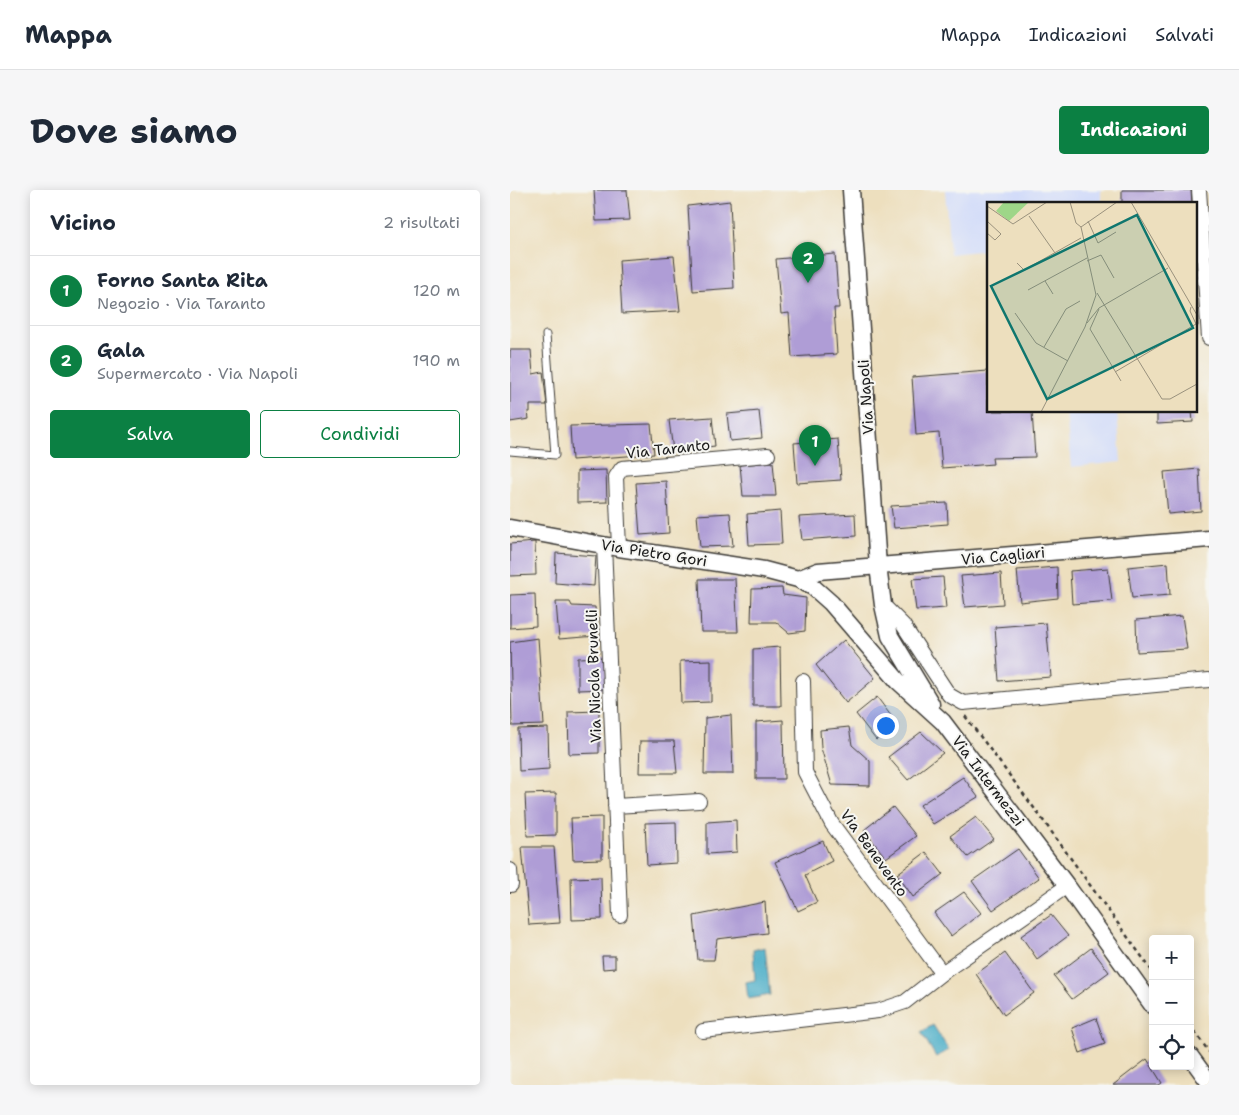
<!DOCTYPE html>
<html lang="it">
<meta charset="utf-8">
<style>
body{margin:0;font-family:"Shantell Sans",sans-serif;background:#f6f6f7;color:#1f2937}
.controls{position:absolute;right:15px;bottom:15px;display:grid;overflow:hidden;border-radius:5px;box-shadow:0 2px 12px #0003}
.controls button{width:45px;height:45px;display:grid;place-items:center;padding:0;border:0;border-bottom:1px solid #e0e1e3;background:#fff;color:#1f2937;font:25px sans-serif}
.you{position:absolute;left:375px;top:535px;width:18px;height:18px;margin:-12px;border:4px solid #fff;border-radius:50%;background:#1a73e8;box-shadow:0 0 0 8px #1a73e833}
.badge{display:grid;place-items:center;width:32px;height:32px;border-radius:50%;background:#0b8043;color:#fff;font-size:16px;font-weight:700}
.pin{position:absolute;translate:-50% -41px;filter:drop-shadow(0 1px 2px #0008)}
.pin::after{content:'';position:absolute;top:26px;width:18px;height:15px;background:inherit;clip-path:polygon(0 0,100% 0,50% 100%)}
.list{margin:0;padding:0;list-style:none}
h2{display:flex;justify-content:space-between;align-items:center;height:65px;margin:0;padding:0 20px;font-size:21px}
h2 small{font-size:16px;font-weight:400;color:#747a83}
.list li{display:grid;grid-template-columns:32px 1fr auto;gap:15px;align-items:center;box-sizing:border-box;height:70px;padding:0 20px;border-top:1px solid #e0e1e3}
.list b{display:block;font-size:19px;white-space:nowrap}
.list p{margin:0;font-size:16px;white-space:nowrap;color:#747a83}
.list em{font-size:16px;font-style:normal;color:#747a83}
.actions{display:flex;gap:10px;padding:15px 20px}
.actions a{flex:1;padding:11px 0;border:1px solid #0b8043;border-radius:5px;text-align:center;font-size:18px;color:#0b8043}
.actions .main{background:#0b8043;color:#fff}
.icon{flex:none;width:28px;height:28px;fill:none;stroke:currentColor;stroke-width:2;stroke-linecap:round;stroke-linejoin:round}
.map{position:relative;flex:none;width:699px;height:895px;overflow:hidden;border-radius:5px}
header{display:flex;align-items:center;gap:30px;box-sizing:border-box;height:70px;padding:0 25px;background:#fff;border-bottom:1px solid #e0e1e3}
header strong{font-size:24px}
nav{display:flex;gap:28px;margin-inline-start:auto;font-size:18px}
.intro{display:flex;align-items:center;justify-content:space-between;box-sizing:border-box;height:120px;padding:0 30px}
h1{margin:0;font-size:35px}
.button{padding:12px 22px;border-radius:5px;background:#0b8043;color:#fff;font-size:18px;font-weight:700}
main{display:flex;gap:30px;padding:0 30px}
aside{flex:1;background:#fff;border-radius:5px;box-shadow:0 2px 12px #0003}
.map>svg:first-child{display:block}
.built{fill:#d0daf9}
.water{fill:#46acc6;stroke:#316471}
.building{fill:#af9dd6}
.lines{fill:none;stroke-linecap:round;stroke-linejoin:round}
.service-casing{stroke:#3b3934;stroke-width:9}
.minor-casing{stroke:#3b3934;stroke-width:16}
.tertiary-casing{stroke:#3b3934;stroke-width:19}
.path{stroke:#3b3934;stroke-width:2.5;stroke-dasharray:4 4;stroke-linecap:butt}
.service{stroke:#fff;stroke-width:7}
.minor{stroke:#fff;stroke-width:14}
.tertiary{stroke:#fff;stroke-width:16}
.labels{text-anchor:middle;dominant-baseline:central;stroke-width:4;stroke-linejoin:round;paint-order:stroke}
.street-label{font-size:15px;fill:#1c1c1c;stroke:#f6f6f2}
.inset-road{fill:none;stroke:#99917d;stroke-width:1}
.view{fill:#0f766e;fill-opacity:0.15;stroke:#0f766e;stroke-width:2.5}
.inset-edge{fill:none;stroke:#1c1c1c;stroke-width:2.5}
</style>
<header>
<strong>Mappa</strong>
<nav><a>Mappa</a><a>Indicazioni</a><a>Salvati</a></nav>
</header>
<div class="intro"><h1>Dove siamo</h1><a class="button">Indicazioni</a></div>
<main>
<aside>
<h2>Vicino<small>2 risultati</small></h2>
<ul class="list">
<li><span class="badge">1</span><div><b>Forno Santa Rita</b><p>Negozio · Via Taranto</p></div><em>120 m</em></li>
<li><span class="badge">2</span><div><b>Gala</b><p>Supermercato · Via Napoli</p></div><em>190 m</em></li>
</ul>
<div class="actions"><a class="main">Salva</a><a>Condividi</a></div>
</aside>
<div class="map">
<svg width="699" height="895" viewBox="0 0 699 895">
<rect width="100%" height="100%" fill="#f6f6f2"/>
<filter id="ink" filterUnits="userSpaceOnUse"><feTurbulence type="fractalNoise" baseFrequency=".02" numOctaves="2"/><feDisplacementMap in="SourceGraphic" scale="10" xChannelSelector="R" yChannelSelector="G"/><feConvolveMatrix kernelMatrix="1 2 1 2 8 2 1 2 1" color-interpolation-filters="sRGB"/></filter>
<filter id="wash" filterUnits="userSpaceOnUse"><feTurbulence type="fractalNoise" baseFrequency=".0096" numOctaves="4" result="noise"/><feDisplacementMap in="SourceGraphic" scale="20" xChannelSelector="R" yChannelSelector="G"/><feGaussianBlur stdDeviation="1.12" result="paint"/><feColorMatrix in="noise" values="0 0 0 0 0 0 0 0 0 0 0 0 0 0 0 0 0 1.4 0 .05"/><feComposite in="paint" operator="in"/></filter>
<g filter="url(#wash)">
<rect width="100%" height="100%" fill="#eddfbe"/>
<path class="built" d="M 435,0 L 591,0 L 591,14 L 478,14 L 478,60 L 440,64 Z
M 556,221 L 607,221 L 611,272 L 561,277 Z"/>
<path class="water" d="M 255,757 L 260,805 L 238,809 L 236,792 L 245,790 L 243,760 Z
M 423,835 L 439,860 L 426,867 L 411,842 Z"/>
<g id="blocks">
<path class="building" d="M 84,0 L 117,0 L 120,30 L 86,31 Z
M 612,0 L 681,0 L 682,14 L 612,14 Z
M 220,11 L 224,98 L 183,101 L 178,16 Z
M 325,64 L 329,118 L 324,118 L 327,164 L 282,167 L 279,123 L 271,124 L 266,69 Z
M 164,66 L 170,121 L 112,124 L 109,70 Z
M 685,113 L 687,113 L 688,136 L 685,136 Z
M 0,160 L 21,160 L 23,184 L 33,182 L 37,215 L 20,215 L 20,222 L 18,222 L 19,229 L 0,232 Z
M 478,181 L 478,221 L 522,221 L 525,267 L 482,268 L 483,274 L 432,278 L 429,243 L 406,245 L 402,187 Z
M 249,221 L 252,248 L 220,251 L 217,224 Z
M 647,221 L 682,221 L 683,232 L 647,234 Z
M 202,227 L 205,256 L 163,261 L 159,230 Z
M 141,234 L 144,264 L 62,270 L 60,236 Z
M 328,249 L 331,290 L 287,293 L 284,253 Z
M 263,272 L 266,306 L 233,306 L 230,275 Z
M 689,279 L 691,321 L 658,324 L 654,282 Z
M 96,280 L 97,312 L 67,313 L 67,281 Z
M 156,291 L 159,343 L 130,345 L 126,293 Z
M 437,313 L 438,334 L 384,338 L 381,316 Z
M 270,321 L 272,354 L 239,355 L 237,324 Z
M 220,323 L 223,356 L 190,357 L 187,325 Z
M 345,324 L 346,346 L 292,350 L 289,327 Z
M 25,352 L 26,385 L 0,386 L 0,354 Z
M 46,363 L 86,366 L 84,396 L 45,393 Z
M 658,373 L 660,405 L 622,408 L 618,377 Z
M 547,377 L 548,408 L 510,412 L 507,380 Z
M 598,378 L 602,411 L 562,414 L 560,381 Z
M 491,383 L 493,414 L 455,417 L 451,386 Z
M 433,387 L 436,418 L 406,420 L 402,389 Z
M 189,389 L 225,389 L 228,442 L 191,442 Z
M 272,398 L 273,405 L 296,408 L 295,441 L 279,443 L 266,432 L 241,432 L 242,399 Z
M 25,404 L 26,436 L 0,438 L 0,405 Z
M 46,412 L 60,412 L 62,416 L 85,417 L 87,446 L 49,449 Z
M 672,426 L 677,459 L 627,462 L 626,430 Z
M 536,433 L 541,487 L 489,491 L 485,437 Z
M 28,448 L 34,535 L 2,536 L 0,452 Z
M 334,450 L 365,488 L 336,513 L 306,475 Z
M 270,457 L 271,516 L 243,516 L 243,459 Z
M 96,467 L 97,499 L 68,500 L 68,468 Z
M 201,470 L 201,512 L 171,513 L 170,471 Z
M 367,507 L 387,534 L 366,550 L 346,524 Z
M 89,521 L 89,563 L 59,564 L 58,522 Z
M 221,525 L 223,584 L 194,584 L 195,528 Z
M 273,530 L 274,589 L 246,589 L 246,532 Z
M 339,537 L 342,555 L 360,571 L 360,596 L 322,595 L 311,558 L 310,540 Z
M 38,538 L 39,579 L 9,581 L 8,539 Z
M 411,542 L 433,563 L 398,590 L 378,567 Z
M 130,551 L 164,551 L 167,583 L 129,583 Z
M 453,587 L 468,607 L 423,634 L 410,615 Z
M 46,603 L 46,645 L 17,646 L 15,604 Z
M 383,617 L 406,646 L 376,668 L 354,640 Z
M 92,627 L 92,669 L 63,670 L 61,628 Z
M 466,627 L 484,649 L 458,667 L 440,646 Z
M 226,630 L 227,662 L 197,664 L 197,632 Z
M 166,632 L 167,673 L 137,675 L 135,633 Z
M 313,651 L 322,671 L 295,685 L 307,712 L 288,721 L 265,672 Z
M 12,657 L 44,657 L 50,733 L 19,735 Z
M 508,659 L 529,688 L 483,720 L 462,691 Z
M 416,662 L 433,684 L 403,707 L 387,684 Z
M 91,687 L 92,729 L 62,730 L 61,688 Z
M 454,702 L 471,723 L 441,746 L 424,723 Z
M 255,712 L 257,743 L 207,749 L 204,770 L 188,770 L 184,726 Z
M 541,725 L 558,746 L 527,769 L 511,746 Z
M 581,758 L 599,782 L 562,809 L 544,786 Z
M 495,763 L 524,803 L 494,825 L 466,784 Z
M 92,766 L 105,766 L 105,778 L 93,779 Z
M 586,828 L 595,854 L 570,863 L 562,838 Z
M 637,869 L 652,893 L 649,895 L 603,895 Z"/>
</g>
</g>
<g filter="url(#ink)">
<use href="#blocks" fill-opacity="0" stroke="#3b3934" stroke-width="1"/>
<g class="lines">
<defs>
<path id="service" d="M 0,261 L 45,265 L 36,145"/>
<path id="minor" d="M 689,0 L 699,148
M 94,355 L 110,725
M 109,358 L 106,287 L 112,278 L 258,265
M 373,415 L 393,435 L 439,505 L 453,513 L 699,490
M 293,491 L 295,582 L 322,634 L 432,783
M 105,616 L 189,611
M 0,680 L 1,695 L 0,695
M 193,841 L 368,821 L 395,812 L 432,783 L 557,696"/>
<path id="tertiary" d="M 341,0 L 368,376 L 373,415 L 380,446 L 421,514
M 0,338 L 109,358 L 254,380 L 288,389 L 303,397 L 321,413 L 388,491 L 433,532 L 557,696 L 643,816
M 288,389 L 308,381 L 699,349
M 680,866 L 699,892"/>
</defs>
<use href="#service" class="service-casing"/>
<use href="#minor" class="minor-casing"/>
<use href="#tertiary" class="tertiary-casing"/>
<path class="path" d="M 455,526 L 530,626 L 643,782
M 680,835 L 699,862"/>
<use href="#service" class="service"/>
<use href="#minor" class="minor"/>
<use href="#tertiary" class="tertiary"/>
</g>
</g>
<g class="labels">
<g class="street-label">
<text transform="translate(356 207) rotate(-94)">Via Napoli</text>
<text transform="translate(158 259) rotate(-6)">Via Taranto</text>
<text transform="translate(144 363) rotate(9)">Via Pietro Gori</text>
<text transform="translate(493 366) rotate(-5)">Via Cagliari</text>
<text transform="translate(84 486) rotate(-92)">Via Nicola Brunelli</text>
<text transform="translate(478 591) rotate(53)">Via Intermezzi</text>
<text transform="translate(364 663) rotate(54)">Via Benevento</text>
</g>
</g>
<g transform="translate(477 12)">
<rect width="210" height="210" fill="#eddfbe"/>
<path d="M 17,0 L 42,0 L 22,19 L 9,9 Z" fill="#9ed688"/>
<path class="inset-road" d="M 144,0 L 210,113M 0,4 L 26,22 L 60,0M 42,14 L 68,51M 0,19 L 14,32 L 8,38 L 0,31M 101,19 L 111,41 L 129,30M 94,25 L 130,0M 100,59 L 114,53 L 127,76M 30,61 L 37,68 L 94,36M 58,79 L 66,92M 41,88 L 100,56M 110,91 L 175,197 L 183,197 L 210,182M 112,107 L 103,127 L 134,179M 28,111 L 49,141 L 81,159M 100,121 L 112,106 L 181,66M 57,145 L 79,107 L 93,99M 128,170 L 209,122 L 203,109 L 204,105M 54,210 L 98,125 L 109,93 L 94,25 L 89,21 L 83,0"/>
<path class="view" d="M 150,13 L 206,126 L 60,197 L 4,84 Z"/>
<rect width="210" height="210" class="inset-edge"/>
</g>
</svg>
<div class="controls">
<button>+</button>
<button>−</button>
<button><svg class="icon" aria-label="locate" viewBox="0 0 24 24"><circle cx="12" cy="12" r="6"/><path d="M12 2v4M12 18v4M2 12h4M18 12h4"/></svg></button>
</div>
<div class="you"></div>
<div class="pin badge" style="left:305px;top:276px">1</div>
<div class="pin badge" style="left:298px;top:93px">2</div>
</div>
</main>
